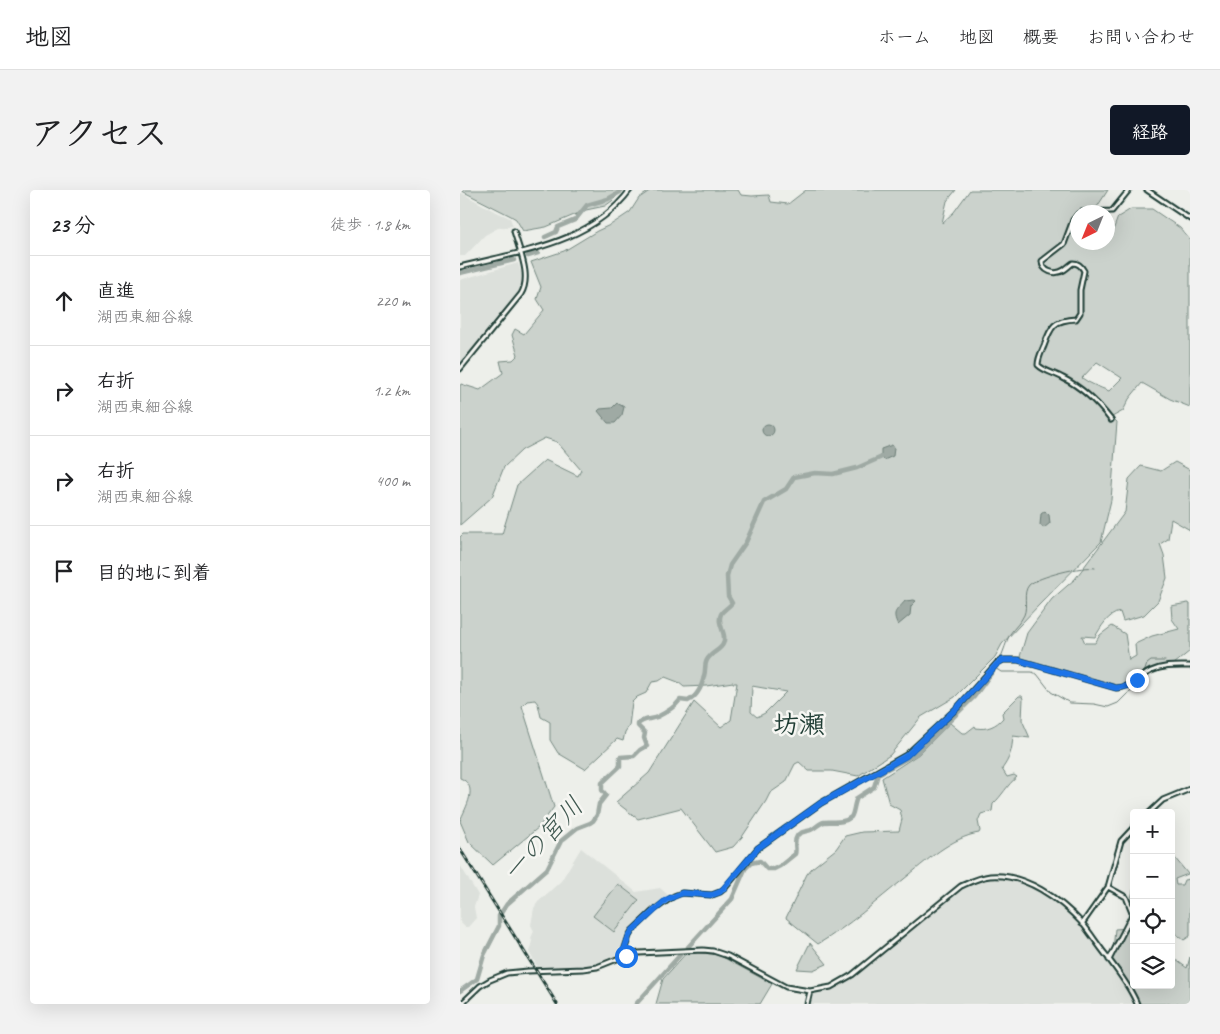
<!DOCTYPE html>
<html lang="ja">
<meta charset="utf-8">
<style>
body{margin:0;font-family:Caveat,"Klee One",sans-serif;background:#f2f2f2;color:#202124}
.controls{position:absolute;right:15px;bottom:15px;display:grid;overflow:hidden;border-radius:5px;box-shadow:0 5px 20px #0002}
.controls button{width:45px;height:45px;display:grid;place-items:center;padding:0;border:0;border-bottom:1px solid #e0e0e0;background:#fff;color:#202124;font:25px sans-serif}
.compass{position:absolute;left:610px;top:15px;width:45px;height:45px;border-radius:50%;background:#fff;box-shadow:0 5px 20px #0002;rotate:223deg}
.stop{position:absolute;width:15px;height:15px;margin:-11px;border:4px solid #1a73e8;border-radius:50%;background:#fff}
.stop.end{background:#1a73e8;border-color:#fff;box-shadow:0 1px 5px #0008}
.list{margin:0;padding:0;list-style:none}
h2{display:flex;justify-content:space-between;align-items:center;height:65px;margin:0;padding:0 20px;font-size:21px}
h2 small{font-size:16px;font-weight:400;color:#757577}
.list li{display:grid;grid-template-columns:32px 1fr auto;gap:15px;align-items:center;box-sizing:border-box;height:90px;padding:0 20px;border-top:1px solid #e0e0e0}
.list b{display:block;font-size:19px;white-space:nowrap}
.list p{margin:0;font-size:16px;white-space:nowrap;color:#757577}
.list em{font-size:16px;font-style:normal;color:#757577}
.icon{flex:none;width:28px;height:28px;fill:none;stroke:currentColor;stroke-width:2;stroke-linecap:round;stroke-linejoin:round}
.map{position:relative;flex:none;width:730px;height:814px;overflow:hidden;border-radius:5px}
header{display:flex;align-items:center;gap:30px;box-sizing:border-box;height:70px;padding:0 25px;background:#fff;border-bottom:1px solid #e0e0e0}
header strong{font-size:24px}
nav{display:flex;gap:28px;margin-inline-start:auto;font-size:18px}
.intro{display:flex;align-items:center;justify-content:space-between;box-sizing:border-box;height:120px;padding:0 30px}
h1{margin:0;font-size:35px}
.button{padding:12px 22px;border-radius:5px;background:#111827;color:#fff;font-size:18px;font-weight:700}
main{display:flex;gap:30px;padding:0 30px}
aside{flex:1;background:#fff;border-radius:5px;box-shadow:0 5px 20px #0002}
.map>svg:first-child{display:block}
.built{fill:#dce0db}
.green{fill:#cbd2cc;stroke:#758880;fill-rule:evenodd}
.water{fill:#9faaa4;stroke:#6c7e77}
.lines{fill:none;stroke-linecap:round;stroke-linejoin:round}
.stream{stroke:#6c7e77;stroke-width:1}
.river{stroke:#9faaa4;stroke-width:4.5}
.secondary-casing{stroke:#1f3d34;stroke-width:7}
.secondary{stroke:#f6f6f2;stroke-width:3}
.rail-casing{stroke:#1f3d34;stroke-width:3}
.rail{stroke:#f6f6f2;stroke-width:1;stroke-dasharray:4;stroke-linecap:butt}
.route{stroke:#1a73e8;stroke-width:6}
.labels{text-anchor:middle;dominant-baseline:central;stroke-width:5;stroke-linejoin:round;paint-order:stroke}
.neighbourhood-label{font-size:26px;font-weight:bold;fill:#1f3d34;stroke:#f6f6f2}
.water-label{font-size:26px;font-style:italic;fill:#3f5850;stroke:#f6f6f2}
</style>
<header>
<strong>地図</strong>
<nav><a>ホーム</a><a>地図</a><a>概要</a><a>お問い合わせ</a></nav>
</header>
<div class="intro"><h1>アクセス</h1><a class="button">経路</a></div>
<main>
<aside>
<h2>23 分<small>徒歩 · 1.8 km</small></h2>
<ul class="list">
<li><svg class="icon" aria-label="ahead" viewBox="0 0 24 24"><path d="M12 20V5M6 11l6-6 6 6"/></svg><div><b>直進</b><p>湖西東細谷線</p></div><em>220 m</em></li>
<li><svg class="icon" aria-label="right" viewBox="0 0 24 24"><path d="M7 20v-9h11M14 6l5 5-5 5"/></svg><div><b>右折</b><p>湖西東細谷線</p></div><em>1.2 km</em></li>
<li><svg class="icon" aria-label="right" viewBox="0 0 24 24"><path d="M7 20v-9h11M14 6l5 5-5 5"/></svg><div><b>右折</b><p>湖西東細谷線</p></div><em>400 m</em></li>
<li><svg class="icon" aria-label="arrive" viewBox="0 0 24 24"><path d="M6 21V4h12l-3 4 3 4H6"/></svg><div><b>目的地に到着</b></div></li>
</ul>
</aside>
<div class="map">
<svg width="730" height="814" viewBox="0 0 730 814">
<rect width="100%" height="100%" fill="#edefea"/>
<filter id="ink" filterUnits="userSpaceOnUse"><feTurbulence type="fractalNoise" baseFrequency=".02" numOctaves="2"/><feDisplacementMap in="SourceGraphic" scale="10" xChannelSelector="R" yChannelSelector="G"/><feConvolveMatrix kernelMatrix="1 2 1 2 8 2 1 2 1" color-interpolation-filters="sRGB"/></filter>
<g filter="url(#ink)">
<path class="built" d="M 0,2 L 32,20 L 50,28 L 53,36 L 38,38 L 25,45 L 5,66 L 0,66 Z
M 58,73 L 63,87 L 60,100 L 0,176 L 0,90 Z
M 121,658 L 176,702 L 200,698 L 209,706 L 180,729 L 168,743 L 159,764 L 135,775 L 78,778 L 69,762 L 72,751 L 71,748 L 74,741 L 71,735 L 74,718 L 78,712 L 101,691 Z
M 0,675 L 18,705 L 14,717 L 16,728 L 8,737 L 5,737 L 0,732 Z
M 531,688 L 547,688 L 561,691 L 582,703 L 607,721 L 626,741 L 670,804 L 675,814 L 349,814 L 351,807 L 354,804 L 390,790 L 497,700 L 514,692 Z"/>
<path class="green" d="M 0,0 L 162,0 L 152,11 L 145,16 L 126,20 L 86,37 L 63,41 L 56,29 L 51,26 Z
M 191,0 L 278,0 L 281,5 L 292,6 L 309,5 L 311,12 L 328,14 L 346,0 L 496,0 L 487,11 L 482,33 L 494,22 L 510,0 L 648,0 L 635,20 L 641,22 L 618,22 L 618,52 L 648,52 L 648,44 L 652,43 L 658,27 L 671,19 L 692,19 L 720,38 L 730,50 L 730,217 L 710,209 L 682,193 L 669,209 L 663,221 L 652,227 L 657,232 L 651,310 L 641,352 L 579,415 L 542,454 L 535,467 L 495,507 L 461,527 L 430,565 L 398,586 L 372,581 L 349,581 L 339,572 L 335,574 L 326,592 L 310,603 L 306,611 L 282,647 L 273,657 L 255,662 L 221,618 L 178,629 L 156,612 L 189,583 L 234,512 L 261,537 L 271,530 L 277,493 L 273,493 L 273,492 L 246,496 L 224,497 L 218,492 L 205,487 L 199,491 L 192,492 L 186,503 L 177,507 L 172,512 L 169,536 L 165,542 L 163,551 L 157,549 L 125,579 L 98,563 L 90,550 L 90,532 L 81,527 L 78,514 L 75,510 L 67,511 L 62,516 L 94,617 L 79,637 L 33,675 L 9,652 L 0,631 C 5,618 20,596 0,588 L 0,347 L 3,344 L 42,344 L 57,295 L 85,270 L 118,286 L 121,280 L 97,252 L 85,248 L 62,260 L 44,277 L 32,307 L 0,335 L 0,196 L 1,194 L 20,200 L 43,183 L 40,171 L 53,170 L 58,165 L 52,145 L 55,139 L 64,144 L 84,120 L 77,109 L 81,97 L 71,72 L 104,61 L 137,41 L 152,34 L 170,22 L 179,8 ZM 637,172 L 662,188 L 649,201 C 639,197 630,194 622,188 ZM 292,496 L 326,502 L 305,523 L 297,527 L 291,522 Z
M 715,272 L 730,280 L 730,340 L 711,329 L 708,349 L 700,354 L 704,365 L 707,388 L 698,411 L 684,425 L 663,431 L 660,422 C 648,424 641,437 635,447 L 622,446 L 625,453 L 635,453 L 640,445 L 652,436 L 665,444 L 669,470 L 676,466 L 675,454 L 692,446 L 719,439 L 712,429 L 711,416 L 728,413 L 730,414 L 730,461 L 714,474 L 699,478 L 658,498 L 559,470 L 567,443 L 592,409 L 615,389 L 665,322 L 669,289 L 681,276 L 701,281 Z
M 559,506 L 562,506 L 563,509 L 562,530 L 570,548 L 553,546 C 552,560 550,568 542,579 L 547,587 L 554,585 L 557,587 C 547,595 542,606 533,614 L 532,621 L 521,624 L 518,631 L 520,641 L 519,643 C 492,647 465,672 444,689 C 416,711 389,736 358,754 L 326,728 L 347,684 L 352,678 L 376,659 L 385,646 L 402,642 L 439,641 L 442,629 L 440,620 L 429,614 L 422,588 L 459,564 L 490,533 L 502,543 L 506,543 L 515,536 L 516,538 C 527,540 536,536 543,528 L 542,523 Z
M 714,667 L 728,684 L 715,689 L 716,695 L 722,695 L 724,690 L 730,689 L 730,746 L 724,750 L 715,743 L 711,744 L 711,668 Z
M 158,694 L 179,710 L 154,742 L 133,726 Z
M 674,697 L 674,795 L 711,795 L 711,783 L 716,770 L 727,778 L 730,767 L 730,814 L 680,814 L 660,779 L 652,770 L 655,739 L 668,738 L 673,722 L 671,708 Z
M 350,753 L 367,774 L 353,780 L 337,779 Z
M 228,761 L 259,765 L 312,794 L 300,814 L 196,814 L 203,789 Z"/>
<path class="water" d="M 157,213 L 164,217 L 162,225 L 155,233 L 148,233 L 138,221 L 140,219 L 152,218 Z
M302 240a6 6 0 1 1 12 0a6 6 0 1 1-12 0Z
M 432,255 L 434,258 L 433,266 L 424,270 L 421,266 L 421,259 Z
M 585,321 L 589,325 L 590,333 L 584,338 L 580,335 L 581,324 Z
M 454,410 L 456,411 L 451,416 L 450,425 L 438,435 C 431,421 437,421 445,411 Z"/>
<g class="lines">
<path class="stream" d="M 540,469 C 544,461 546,452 550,444 C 554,438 561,432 564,425 C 568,416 562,403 569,395 C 577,387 624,375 635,378
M 538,473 L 535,478 L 541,482 L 572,482 L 577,484 L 591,502 L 610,513 L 634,514 L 648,517 L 658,513 L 667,504 L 683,494 L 684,487
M 684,483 L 687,474 L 691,471 L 705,471"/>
<path class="river" d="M 85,47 L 96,42 L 98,37 L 115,30 L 127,15 L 148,9 L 160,2
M 68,66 L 78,63
M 0,83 L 54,70
M 228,757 L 272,709 L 285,679 L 291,673 L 300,671 L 307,679 L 314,679 L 320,676 L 335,664 C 337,658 333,652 337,646 C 340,641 346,642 351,640 C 356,638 359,633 364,632 C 373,631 383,634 391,627 C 394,623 394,613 397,608 L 414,597 L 418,584 L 457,563 L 514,507 L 535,478
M 0,801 L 17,789 L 24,765 L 39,736 L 39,726 L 47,714 L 87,679 L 101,651 L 117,638 L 130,633 L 133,631 L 137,625 L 139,614 L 146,605 L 142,600 L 142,593 L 160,576 L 160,567 L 174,566 L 180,560 L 187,556 L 184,548 L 185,543 L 178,536 L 178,534 C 184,528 189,530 197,527 C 205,523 215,517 220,510 L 228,511 C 238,506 242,496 244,486 C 246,480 244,475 247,470 C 251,462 261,460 263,454 C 268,443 256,435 261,424 C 262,421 269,417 272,413 L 268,406 L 267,386 L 270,375 L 286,352 L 304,312 L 326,299 L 334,287 L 355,283 L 373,284 L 397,278 L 422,267
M 176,814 L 220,765"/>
<defs>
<path id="secondary" d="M 687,0 L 730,29
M 622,22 L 652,21 L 669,0
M 618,24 L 613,30 L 604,54 L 582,71 C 582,81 595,86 604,80 C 607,78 610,75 613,73 C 619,73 622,77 624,81 L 620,100 L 620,123 L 616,129 C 594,130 591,136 584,156 C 581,163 578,168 578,175 C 585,182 595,183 603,188 C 623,198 638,213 651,230
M 0,77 C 61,61 130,54 170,0
M 0,179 L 61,104 C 72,86 59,60 54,41
M 689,623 L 703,610 L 730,599
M 648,697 L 666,707 L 672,722 L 671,727 L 649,770
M 622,734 L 648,697 L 661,651 L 674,637
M 162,767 L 169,746 L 172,741 L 194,720 L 214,706 L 222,703 L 252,705 L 260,702 L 265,698 L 298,658 L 361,613 L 446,565 L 498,517 L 537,473 L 543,470 L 558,470 L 656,498 C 670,498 679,487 691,481 C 704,475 716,476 730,476
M 1,814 L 20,796 L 30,790 L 47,783 L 68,781 L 123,779 L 137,777 L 162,767 L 179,763 L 243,760 L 253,761 L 268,766 L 326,797 L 350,801 L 371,797 L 392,785 L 501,696 C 510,692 520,687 530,686 C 565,683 600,709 623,734 C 631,744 638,755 646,765 C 657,781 670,796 677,814
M 347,814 L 350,801"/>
</defs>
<use href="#secondary" class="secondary-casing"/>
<use href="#secondary" class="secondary"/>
<defs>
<path id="rail" d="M 0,659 L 97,814"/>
</defs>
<use href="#rail" class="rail-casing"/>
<use href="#rail" class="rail"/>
</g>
</g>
<g class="lines" filter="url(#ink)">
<path class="route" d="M 166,766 L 162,766 L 169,746 L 172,741 L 206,710 L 222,703 L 252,705 L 260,702 L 264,698 L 298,658 L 361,613 L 446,566 L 498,517 L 537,474 L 543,470 L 558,470 L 656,498 L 668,496 L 677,490"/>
</g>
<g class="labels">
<g class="neighbourhood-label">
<text x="339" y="534">坊瀬</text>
</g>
<g class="water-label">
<text transform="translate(83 649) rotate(-47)">一の宮川</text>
</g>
</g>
</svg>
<div class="controls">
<button>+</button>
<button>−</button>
<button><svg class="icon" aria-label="locate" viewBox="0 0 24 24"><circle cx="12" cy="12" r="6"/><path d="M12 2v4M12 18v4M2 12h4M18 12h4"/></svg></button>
<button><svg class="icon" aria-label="layers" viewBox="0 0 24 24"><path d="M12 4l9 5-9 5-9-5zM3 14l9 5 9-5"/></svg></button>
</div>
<svg class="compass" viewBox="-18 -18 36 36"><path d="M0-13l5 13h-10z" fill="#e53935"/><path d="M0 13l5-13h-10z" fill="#757577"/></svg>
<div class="stop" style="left:166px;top:766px"></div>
<div class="stop end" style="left:677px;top:490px"></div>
</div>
</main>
